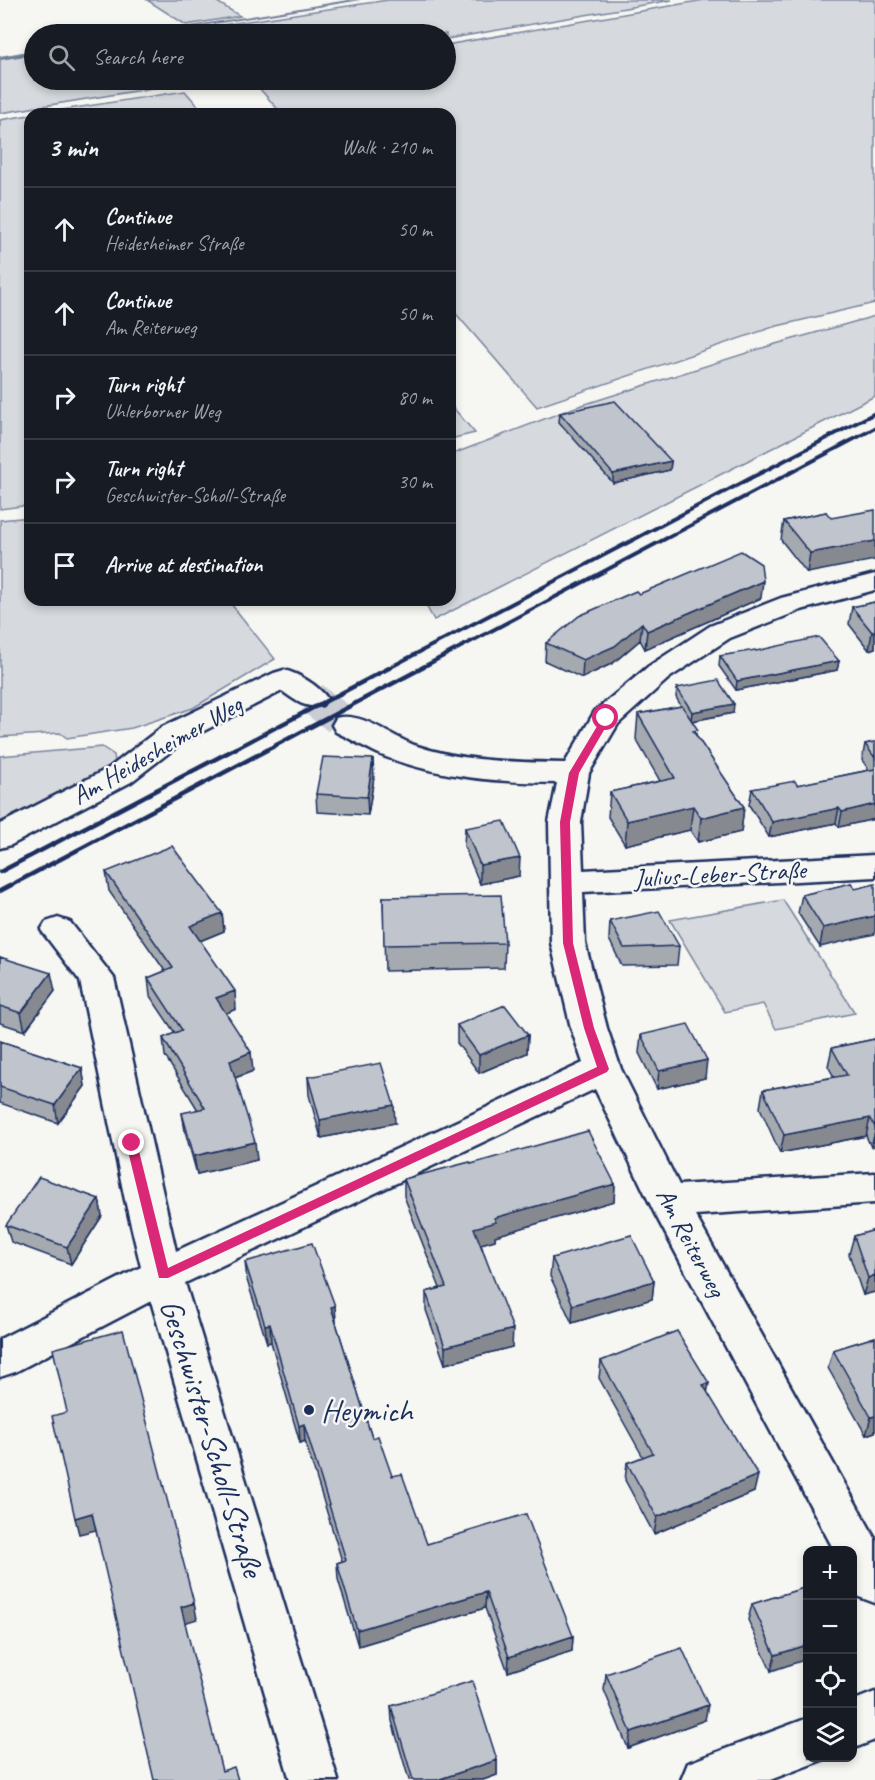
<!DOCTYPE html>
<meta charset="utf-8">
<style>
body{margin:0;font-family:Caveat,sans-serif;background:#242831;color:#f1f3f6}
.controls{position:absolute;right:18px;bottom:18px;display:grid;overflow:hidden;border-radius:12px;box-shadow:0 3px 9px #0003}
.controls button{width:54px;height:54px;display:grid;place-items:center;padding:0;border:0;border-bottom:2px solid #363941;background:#171b24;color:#f1f3f6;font:30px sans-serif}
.stop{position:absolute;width:18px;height:18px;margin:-14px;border:4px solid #db2777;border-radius:50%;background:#fff}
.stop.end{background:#db2777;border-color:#fff;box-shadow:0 2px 6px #0008}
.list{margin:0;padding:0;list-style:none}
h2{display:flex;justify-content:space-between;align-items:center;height:78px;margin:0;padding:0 24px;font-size:26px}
h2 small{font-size:20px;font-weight:400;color:#9ea1a6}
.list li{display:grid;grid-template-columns:39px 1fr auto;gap:18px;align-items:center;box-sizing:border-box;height:84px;padding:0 24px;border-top:2px solid #363941}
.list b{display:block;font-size:22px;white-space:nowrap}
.list p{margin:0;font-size:20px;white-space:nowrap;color:#9ea1a6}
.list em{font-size:20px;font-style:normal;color:#9ea1a6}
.icon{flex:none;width:33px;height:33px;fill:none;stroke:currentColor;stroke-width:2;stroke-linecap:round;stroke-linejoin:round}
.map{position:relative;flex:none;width:875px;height:1780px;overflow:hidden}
.search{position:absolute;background:#171b24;box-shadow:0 3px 9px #0003;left:24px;top:24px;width:432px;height:66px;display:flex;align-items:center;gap:15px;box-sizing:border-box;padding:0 21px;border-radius:33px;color:#9ea1a6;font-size:22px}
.panel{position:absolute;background:#171b24;box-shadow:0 3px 9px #0003;left:24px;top:108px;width:432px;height:498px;border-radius:18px}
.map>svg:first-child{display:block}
.green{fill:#d6d9dd;stroke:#78849e;stroke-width:1.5}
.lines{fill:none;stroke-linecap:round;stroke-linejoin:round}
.stream{fill:#717e99;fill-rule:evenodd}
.street-tunnel{stroke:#caced4;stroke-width:33;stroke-dasharray:33 16;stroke-linecap:butt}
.street-casing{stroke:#1b2f5e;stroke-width:5}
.street{fill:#f6f6f2;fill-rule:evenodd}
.rail-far1{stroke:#1b2f5e;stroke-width:4}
.rail{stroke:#1b2f5e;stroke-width:4.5}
.wall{fill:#a5a9b0;stroke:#1b2f5e;stroke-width:1.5}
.shaded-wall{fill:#868990;stroke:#1b2f5e;stroke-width:1.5}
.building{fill:#c0c4cd;stroke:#1b2f5e;stroke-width:1.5}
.route{fill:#db2777}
.poi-dot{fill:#1b2f5e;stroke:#f6f6f2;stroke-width:2}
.labels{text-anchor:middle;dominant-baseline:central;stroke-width:5;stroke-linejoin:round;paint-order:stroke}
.street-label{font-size:26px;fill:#1b2f5e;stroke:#f6f6f2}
.near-poi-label{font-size:32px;fill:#1b2f5e;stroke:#f6f6f2;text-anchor:start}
.near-street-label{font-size:32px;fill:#1b2f5e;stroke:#f6f6f2}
</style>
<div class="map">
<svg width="875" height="1780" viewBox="0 0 875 1780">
<rect width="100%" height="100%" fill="#f6f6f2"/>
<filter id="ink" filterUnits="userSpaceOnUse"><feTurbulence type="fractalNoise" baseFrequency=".0167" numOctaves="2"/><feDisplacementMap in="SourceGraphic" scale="12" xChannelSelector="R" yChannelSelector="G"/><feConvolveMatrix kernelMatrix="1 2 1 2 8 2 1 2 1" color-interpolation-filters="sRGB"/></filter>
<g filter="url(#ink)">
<path class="green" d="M 147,0 L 214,0 L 240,16 L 186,25 Z
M 388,0 L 672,0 L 446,39 L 446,34 L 162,34 Z
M 704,0 L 875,0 L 875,303 L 773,327 L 537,407 L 450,307 L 450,114 L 282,114 L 252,80 L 446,80 L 446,45 Z
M 34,54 L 34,80 L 203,80 L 0,113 L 0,59 Z
M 185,91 L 205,114 L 36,114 Z
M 30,115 L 30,505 L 0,509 L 0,120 Z
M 875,316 L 875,396 L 434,620 L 423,600 L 450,600 L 450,455 L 573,408 L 772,345 Z
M 450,404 L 475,433 L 450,439 Z
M 30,517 L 30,600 L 228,600 L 275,659 L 193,708 L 132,728 L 67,738 L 60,733 L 0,737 L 0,520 Z
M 102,747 L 114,755 L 115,761 L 113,768 L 0,829 L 0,756 Z
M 783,900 L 855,1013 L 776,1029 L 763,1004 L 725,1012 L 670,920 Z"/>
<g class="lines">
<path class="stream" d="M 348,0 L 361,0 L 153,34 L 142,34 Z
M 34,50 L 34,54 L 0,60 L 0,56 Z"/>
<path class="street-tunnel" d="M 312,698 L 347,725"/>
<defs>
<path id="street" d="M 875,574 L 875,590 L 801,610 L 730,638 L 669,678 L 618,724 L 589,773 L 581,822 L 583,870 L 875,855 L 875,877 L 583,892 L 585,943 L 607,1028 L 621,1069 L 679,1185 L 875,1173 L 875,1203 L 695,1215 L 875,1538 L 875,1603 L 859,1597 L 852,1585 L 852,1550 L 834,1550 L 654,1212 L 595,1089 L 185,1283 L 338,1780 L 290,1780 L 151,1301 L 15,1372 L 0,1377 L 0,1339 L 141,1267 L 125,1200 L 80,981 L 41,930 L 46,922 L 58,918 L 70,922 L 114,978 L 176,1251 L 583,1063 L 571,1028 L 551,943 L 549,822 L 557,783 C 499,782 441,778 386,757 C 369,750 353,740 336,732 L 332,725 L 336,718 C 363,711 392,738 417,746 C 464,762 516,762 565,763 L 595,711 L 649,666 L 710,626 L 781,598 Z
M 284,670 C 299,674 318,685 327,698 L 322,705 C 305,709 296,701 282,691 L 184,741 L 131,782 L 11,845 L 0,848 L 0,824 L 109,768 L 162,727 L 274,673 Z
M 875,1692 L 875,1740 L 852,1749 L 852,1701 Z
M 808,1718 L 808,1758 L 825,1759 L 770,1780 L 681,1780 L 688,1763 Z"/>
</defs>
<use href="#street" class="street-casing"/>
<use href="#street" class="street"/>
<path class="rail-far1" d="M 389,668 L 875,413
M 421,668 L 875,428"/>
<path class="rail" d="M 0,872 L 391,667
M 0,891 L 424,667"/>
</g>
<path class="wall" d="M 560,413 L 671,461 L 670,470 L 613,483 L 559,422 Z
M 826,512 L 807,573 L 781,540 L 784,521 Z
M 639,594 L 761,598 L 645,649 L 640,640 L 613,663 L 582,678 L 545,661 L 546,643 Z
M 875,602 L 875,648 L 869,650 L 849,624 L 852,607 Z
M 756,651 L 839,661 L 837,670 L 736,690 L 719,666 L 720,656 Z
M 677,688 L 733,713 L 692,721 L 697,737 L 744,807 L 741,832 L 698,842 L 690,830 L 625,845 L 608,817 L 610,792 L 660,781 L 636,739 L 638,714 L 681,706 L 676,697 Z
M 875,742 L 875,819 L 839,827 L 836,823 L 769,837 L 749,805 L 752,789 L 797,785 L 869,770 L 862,760 L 865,744 Z
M 374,777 L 368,815 L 317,812 L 316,794 Z
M 465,828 L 519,876 L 480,884 L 464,846 Z
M 106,872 L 222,913 L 224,931 L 200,941 L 236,1009 L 225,1013 L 253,1071 L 235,1078 L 257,1160 L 197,1174 L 185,1131 L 182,1113 L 198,1110 L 165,1056 L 163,1038 L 175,1033 L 150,996 L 148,978 L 165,971 L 109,891 Z
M 851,883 L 820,947 L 798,913 L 802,895 Z
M 383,897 L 505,943 L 504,968 L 385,971 Z
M 610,921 L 679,946 L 677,965 L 622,966 L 609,939 Z
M 0,957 L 55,991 L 25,1031 L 0,1023 Z
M 457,1025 L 528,1035 L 527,1053 L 479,1073 L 457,1043 Z
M 641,1035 L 705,1078 L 657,1089 L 639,1053 Z
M 875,1039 L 875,1146 L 871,1147 L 866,1136 L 780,1153 L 760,1108 L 763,1090 L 834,1077 L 828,1066 L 832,1048 Z
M 0,1041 L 82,1068 L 85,1086 L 58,1123 L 0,1103 Z
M 308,1077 L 395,1123 L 321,1138 L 309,1095 Z
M 471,1164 L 615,1184 L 614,1201 L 495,1236 L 495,1240 L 481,1244 L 512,1347 L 445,1364 L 426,1310 L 426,1292 L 440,1288 L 404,1196 L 404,1179 Z
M 99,1199 L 102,1216 L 71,1264 L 11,1242 L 6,1225 Z
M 875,1230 L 875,1292 L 863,1295 L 849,1254 L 854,1236 Z
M 552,1258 L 654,1281 L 652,1299 L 572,1323 L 550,1276 Z
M 245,1262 L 335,1306 L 336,1323 L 372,1438 L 427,1544 L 573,1636 L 572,1651 L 508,1672 L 485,1608 L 358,1646 L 338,1579 L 337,1563 L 342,1561 L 305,1441 L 300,1443 L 271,1342 L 267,1343 L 247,1280 Z
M 875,1337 L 875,1432 L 866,1435 L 828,1368 L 833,1350 Z
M 601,1361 L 707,1392 L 754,1492 L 654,1534 L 625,1480 L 627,1463 L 643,1457 L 599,1378 Z
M 807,1587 L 771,1671 L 748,1620 L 752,1604 Z
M 606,1674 L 705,1720 L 628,1748 L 604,1690 Z
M 391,1706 L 497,1760 L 497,1775 L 483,1780 L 409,1780 L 392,1721 Z"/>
<path class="shaded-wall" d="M 671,461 L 670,470 L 613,483 L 613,474 Z
M 875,541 L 875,560 L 807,573 L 810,553 Z
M 763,581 L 761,598 L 645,649 L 647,631 Z
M 642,623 L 640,640 L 613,663 L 582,678 L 583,660 Z
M 875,631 L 875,648 L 869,650 L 872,632 Z
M 839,661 L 837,670 L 736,690 L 737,681 Z
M 734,704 L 733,713 L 691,721 L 692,712 Z
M 373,759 L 374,777 L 368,815 L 367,797 Z
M 875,804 L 875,819 L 839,827 L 842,812 Z
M 693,806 L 690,830 L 625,845 L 627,821 Z
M 744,807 L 741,832 L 698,842 L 701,818 Z
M 839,808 L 836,823 L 769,837 L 772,822 Z
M 520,858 L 519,876 L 480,884 L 480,865 Z
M 222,913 L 224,931 L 192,944 L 190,926 Z
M 875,916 L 875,934 L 820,947 L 823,928 Z
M 51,973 L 55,991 L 25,1031 L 21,1013 Z
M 235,991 L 236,1009 L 218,1017 L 216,998 Z
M 528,1035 L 527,1053 L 479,1073 L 479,1055 Z
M 251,1052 L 253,1071 L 232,1079 L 230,1061 Z
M 707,1060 L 705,1078 L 657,1089 L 659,1071 Z
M 82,1068 L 85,1086 L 58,1123 L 55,1105 Z
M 394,1105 L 395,1123 L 321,1138 L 320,1120 Z
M 870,1118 L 866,1136 L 780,1153 L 784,1135 Z
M 875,1132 L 875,1146 L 871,1147 Z
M 255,1142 L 257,1160 L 197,1174 L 194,1156 Z
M 615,1184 L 614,1201 L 495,1236 L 495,1240 L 474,1246 L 474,1228 L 494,1218 Z
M 99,1199 L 102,1216 L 71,1264 L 67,1247 Z
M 875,1275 L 875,1292 L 863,1295 L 868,1278 Z
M 654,1281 L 652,1299 L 572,1323 L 573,1305 Z
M 335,1306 L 336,1324 L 331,1307 Z
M 270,1324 L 271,1342 L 267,1343 L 265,1325 Z
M 513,1329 L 512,1347 L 445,1364 L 445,1347 Z
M 709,1383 L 706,1400 L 703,1385 Z
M 875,1416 L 875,1432 L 866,1435 L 871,1417 Z
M 304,1424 L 305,1441 L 300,1443 L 299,1426 Z
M 758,1475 L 754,1492 L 654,1534 L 657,1517 Z
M 92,1513 L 96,1530 L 79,1534 L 75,1518 Z
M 486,1592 L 485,1608 L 358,1646 L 357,1630 Z
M 194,1603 L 197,1619 L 184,1623 L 181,1607 Z
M 573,1636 L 572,1651 L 508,1672 L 509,1657 Z
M 807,1645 L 807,1659 L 771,1671 L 775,1655 Z
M 708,1705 L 705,1720 L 628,1748 L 631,1732 Z
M 497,1760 L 497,1775 L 483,1780 L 437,1780 Z"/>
<path class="building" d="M 615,401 L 671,461 L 613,474 L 560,413 Z
M 875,510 L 875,541 L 810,553 L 784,521 L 826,512 L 831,518 Z
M 741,551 L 761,564 L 763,581 L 647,631 L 642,623 L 615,646 L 583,660 L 546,643 L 579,616 L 636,591 L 639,594 Z
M 875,602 L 875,631 L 872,632 L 852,607 Z
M 819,637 L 839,661 L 737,681 L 720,656 L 755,650 L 756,651 Z
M 718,680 L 734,704 L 692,712 L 677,688 Z
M 682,706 L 698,730 L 693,731 L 744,807 L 701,818 L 693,806 L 627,821 L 610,792 L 675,778 L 638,714 Z
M 875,742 L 875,758 L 865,744 Z
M 323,757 L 373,759 L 367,797 L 316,794 Z
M 875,769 L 875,804 L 842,812 L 839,808 L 772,822 L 752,789 L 795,781 L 797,785 Z
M 504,821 L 520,858 L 480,865 L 465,828 Z
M 172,846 L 222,913 L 190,926 L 235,991 L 216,998 L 251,1052 L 230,1061 L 255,1142 L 194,1156 L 182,1113 L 205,1108 L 163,1038 L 182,1030 L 148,978 L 173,968 L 106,872 Z
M 851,883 L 855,889 L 875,884 L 875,916 L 823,928 L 802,895 Z
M 501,895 L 505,943 L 384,945 L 383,897 Z
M 659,911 L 679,946 L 624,948 L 610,921 Z
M 0,957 L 51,973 L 21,1013 L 0,1006 Z
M 505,1005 L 528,1035 L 479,1055 L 457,1025 Z
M 688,1024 L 707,1060 L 659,1071 L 641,1035 Z
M 875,1039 L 875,1127 L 870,1118 L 784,1135 L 763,1090 L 847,1075 L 832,1048 Z
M 0,1041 L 82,1068 L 55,1105 L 0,1087 Z
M 381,1063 L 394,1105 L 320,1120 L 308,1077 Z
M 588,1131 L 615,1184 L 494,1218 L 496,1222 L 474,1228 L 513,1329 L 445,1347 L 426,1292 L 446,1287 L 404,1179 L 470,1162 L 471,1164 Z
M 39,1177 L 99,1199 L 67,1247 L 6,1225 Z
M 875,1230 L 875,1275 L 868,1278 L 854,1236 Z
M 631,1235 L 654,1281 L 573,1305 L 552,1258 Z
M 312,1243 L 335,1306 L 331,1307 L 372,1438 L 378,1436 L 392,1476 L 402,1474 L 427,1544 L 526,1514 L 573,1636 L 509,1657 L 486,1592 L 357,1630 L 337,1563 L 346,1560 L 304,1424 L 299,1426 L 270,1324 L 265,1325 L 245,1262 Z
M 123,1330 L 194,1603 L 181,1607 L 222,1771 L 234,1767 L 238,1780 L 154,1780 L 92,1513 L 75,1518 L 52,1416 L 67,1412 L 53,1349 Z
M 677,1331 L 709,1383 L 703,1385 L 758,1475 L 657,1517 L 627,1463 L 653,1453 L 601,1361 Z
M 875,1337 L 875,1416 L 871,1417 L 833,1350 Z
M 807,1587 L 807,1645 L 775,1655 L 752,1604 Z
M 682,1648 L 708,1705 L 631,1732 L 606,1674 Z
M 472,1681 L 497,1760 L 437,1780 L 413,1780 L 391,1706 Z"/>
</g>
<path class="route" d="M 606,715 L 611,718 L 579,773 L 570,822 L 573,943 L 594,1028 L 609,1069 L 607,1072 L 168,1278 L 159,1278 L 126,1143 L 128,1140 L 132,1139 L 137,1143 L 168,1268 L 597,1067 L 584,1028 L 563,943 L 560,822 L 569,773 L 602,718 Z"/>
<circle class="poi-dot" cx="309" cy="1410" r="6"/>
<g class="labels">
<g class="street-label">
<text transform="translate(157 750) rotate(-30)">Am Heidesheimer Weg</text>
<text transform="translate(720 874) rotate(-3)">Julius-Leber-Straße</text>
<text transform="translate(691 1242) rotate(62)">Am Reiterweg</text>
</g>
<g class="near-poi-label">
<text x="321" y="1410">Heymich</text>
</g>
<g class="near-street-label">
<text transform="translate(212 1438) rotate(73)">Geschwister-Scholl-Straße</text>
</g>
</g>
</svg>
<div class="controls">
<button>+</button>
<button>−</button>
<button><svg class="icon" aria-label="locate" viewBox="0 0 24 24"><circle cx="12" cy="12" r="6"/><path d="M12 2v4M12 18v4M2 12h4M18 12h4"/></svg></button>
<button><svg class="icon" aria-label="layers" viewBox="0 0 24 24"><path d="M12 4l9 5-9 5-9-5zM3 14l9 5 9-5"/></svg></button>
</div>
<div class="stop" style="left:606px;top:718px"></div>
<div class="stop end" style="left:132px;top:1143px"></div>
<div class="search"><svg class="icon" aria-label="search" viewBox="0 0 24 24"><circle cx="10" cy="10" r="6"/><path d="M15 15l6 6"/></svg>Search here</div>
<section class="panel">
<h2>3 min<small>Walk · 210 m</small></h2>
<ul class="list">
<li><svg class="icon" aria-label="ahead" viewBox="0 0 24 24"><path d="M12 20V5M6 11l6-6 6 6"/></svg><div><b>Continue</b><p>Heidesheimer Straße</p></div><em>50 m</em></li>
<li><svg class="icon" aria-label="ahead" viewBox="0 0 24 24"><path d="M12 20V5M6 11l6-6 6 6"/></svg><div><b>Continue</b><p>Am Reiterweg</p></div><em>50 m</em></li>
<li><svg class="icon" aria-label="right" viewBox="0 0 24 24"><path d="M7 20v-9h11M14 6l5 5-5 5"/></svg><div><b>Turn right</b><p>Uhlerborner Weg</p></div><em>80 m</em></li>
<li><svg class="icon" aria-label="right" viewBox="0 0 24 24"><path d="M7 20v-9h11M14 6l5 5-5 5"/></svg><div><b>Turn right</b><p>Geschwister-Scholl-Straße</p></div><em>30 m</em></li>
<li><svg class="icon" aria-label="arrive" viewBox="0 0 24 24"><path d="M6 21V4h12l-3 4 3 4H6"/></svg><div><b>Arrive at destination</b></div></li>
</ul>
</section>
</div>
